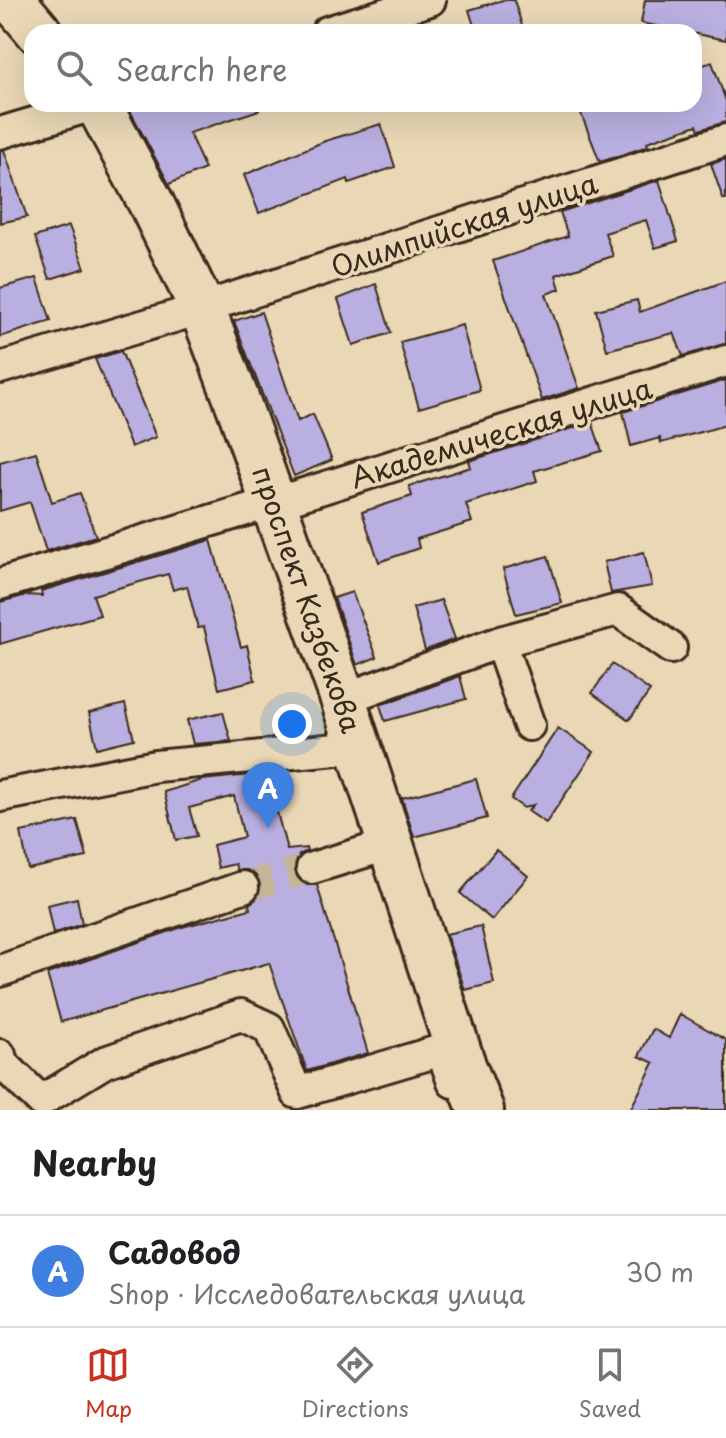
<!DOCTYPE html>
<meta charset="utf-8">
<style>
body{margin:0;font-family:"Playpen Sans",sans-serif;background:#f2f2f2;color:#202124}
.you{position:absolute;left:292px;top:724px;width:28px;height:28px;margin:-20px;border:6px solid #fff;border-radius:50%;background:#1a73e8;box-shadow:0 0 0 12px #1a73e833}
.badge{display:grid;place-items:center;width:52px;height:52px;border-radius:50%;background:#c8321e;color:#fff;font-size:26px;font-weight:700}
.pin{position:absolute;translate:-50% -66px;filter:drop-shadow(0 2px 4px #0008)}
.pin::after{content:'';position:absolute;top:42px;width:28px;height:24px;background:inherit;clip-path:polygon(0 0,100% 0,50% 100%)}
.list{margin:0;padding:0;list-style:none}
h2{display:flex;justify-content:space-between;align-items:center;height:104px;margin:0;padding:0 32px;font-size:34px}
h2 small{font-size:26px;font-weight:400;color:#757577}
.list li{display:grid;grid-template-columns:52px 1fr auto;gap:24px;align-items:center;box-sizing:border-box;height:112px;padding:0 32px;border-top:2px solid #e0e0e0}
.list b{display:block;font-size:30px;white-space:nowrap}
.list p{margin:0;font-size:26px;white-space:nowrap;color:#757577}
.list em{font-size:26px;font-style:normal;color:#757577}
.icon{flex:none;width:44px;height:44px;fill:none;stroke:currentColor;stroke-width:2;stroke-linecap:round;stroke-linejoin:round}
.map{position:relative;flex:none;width:726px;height:1110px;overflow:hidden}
.search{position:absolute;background:#fff;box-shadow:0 8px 32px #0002;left:24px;right:24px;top:24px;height:88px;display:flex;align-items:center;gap:20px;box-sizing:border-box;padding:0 28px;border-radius:24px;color:#757577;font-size:30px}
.sheet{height:216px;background:#fff}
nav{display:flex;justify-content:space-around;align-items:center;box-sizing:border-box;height:112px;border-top:2px solid #e0e0e0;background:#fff;font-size:22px;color:#757577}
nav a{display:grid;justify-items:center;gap:4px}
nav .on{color:#c8321e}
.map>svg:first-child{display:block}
.building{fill:#b9afe0;stroke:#3b2a1e;stroke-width:2}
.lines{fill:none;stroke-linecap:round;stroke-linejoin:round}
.minor-tunnel{stroke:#c6b497;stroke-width:30;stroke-dasharray:30 15;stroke-linecap:butt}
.minor-casing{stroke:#3b2a1e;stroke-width:36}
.highway-casing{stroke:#3b2a1e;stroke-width:50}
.minor{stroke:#e9d7b5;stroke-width:30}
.highway{stroke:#e9d7b5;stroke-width:44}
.labels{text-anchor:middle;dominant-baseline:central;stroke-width:7;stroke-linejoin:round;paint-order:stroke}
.street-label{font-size:28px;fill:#3b2a1e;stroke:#e9d7b5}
</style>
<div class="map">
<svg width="726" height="1110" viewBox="0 0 726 1110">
<rect width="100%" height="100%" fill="#e9d7b5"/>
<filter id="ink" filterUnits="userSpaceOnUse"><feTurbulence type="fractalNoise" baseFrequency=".0125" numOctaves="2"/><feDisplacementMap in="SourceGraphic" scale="16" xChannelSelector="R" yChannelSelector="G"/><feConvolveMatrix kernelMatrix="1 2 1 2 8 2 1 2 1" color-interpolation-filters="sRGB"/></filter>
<g filter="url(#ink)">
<path class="building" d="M 503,0 L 514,0 L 524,32 L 476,32 L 469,10 Z
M 645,0 L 726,0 L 726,40 L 641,23 Z
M 712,62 L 726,101 L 726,122 L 699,130 L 697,125 L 647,142 L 648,146 L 600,162 L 580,111 L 598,104 L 694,104 L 694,68 Z
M 258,104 L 259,110 L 189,133 L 205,169 L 169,184 L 127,105 Z
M 381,124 L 395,167 L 349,183 L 348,179 L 259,213 L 244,175 L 325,141 Z
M 0,150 L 4,150 L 27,217 L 0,223 Z
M 726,159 L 726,199 L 723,199 L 711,164 Z
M 659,180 L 678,241 L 655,248 L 646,220 L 605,233 L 613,256 L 556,275 L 560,289 L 546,294 L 579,388 L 542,400 L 493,261 L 568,236 L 560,212 Z
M 69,226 L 85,268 L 50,279 L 35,237 Z
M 37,278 L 51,321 L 0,337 L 0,288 Z
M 726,281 L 726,344 L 683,356 L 674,333 L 607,350 L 596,310 L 637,300 L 640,312 Z
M 376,284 L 391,333 L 353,345 L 338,299 Z
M 261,312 L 298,421 L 313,414 L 332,460 L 294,476 L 234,321 Z
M 462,325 L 480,390 L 419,408 L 400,342 Z
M 121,351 L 156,437 L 131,447 L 95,359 Z
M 726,380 L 726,425 L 661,443 L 660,438 L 631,446 L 623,412 Z
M 592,422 L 602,451 L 534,471 L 537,481 L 466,504 L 472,522 L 417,539 L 419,548 L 379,562 L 362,512 L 412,496 L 409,486 L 471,467 L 469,461 Z
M 36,452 L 52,502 L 80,493 L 96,536 L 46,551 L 30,502 L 0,511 L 0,462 Z
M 211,540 L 241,647 L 247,645 L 255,680 L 219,689 L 204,627 L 198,628 L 187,586 L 173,590 L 168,574 L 93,595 L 100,615 L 0,644 L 0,602 L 27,595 L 42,596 L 41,591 Z
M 644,552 L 652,586 L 611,593 L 604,562 Z
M 548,556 L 562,603 L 516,614 L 503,569 Z
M 352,592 L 377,657 L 357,665 L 334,598 Z
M 441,600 L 455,639 L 425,650 L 413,608 Z
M 612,664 L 650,691 L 629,720 L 592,693 Z
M 460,676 L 466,699 L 385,721 L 380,705 Z
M 125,704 L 134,739 L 97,748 L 89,713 Z
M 223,712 L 231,741 L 193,744 L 187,720 Z
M 558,728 L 594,752 L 546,823 L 528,811 L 533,805 L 524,808 L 511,799 Z
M 271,773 L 274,785 L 270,786 L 287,850 L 306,848 L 307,851 L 299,855 L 295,863 L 295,874 L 300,882 L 307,885 L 317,885 L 368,1053 L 307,1071 L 269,963 L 61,1022 L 47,974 L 182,927 L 250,909 L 249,904 L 256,899 L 260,891 L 260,880 L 255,874 L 247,870 L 237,870 L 235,864 L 218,868 L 213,845 L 244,837 L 234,796 L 189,808 L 197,836 L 176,840 L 164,792 L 202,780 Z
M 476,779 L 487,818 L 414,837 L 402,798 Z
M 77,820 L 87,857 L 28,869 L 21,832 Z
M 496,850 L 528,876 L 492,920 L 460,893 Z
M 77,898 L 82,924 L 53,934 L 47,905 Z
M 481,926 L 494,983 L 465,990 L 446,934 Z
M 680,1014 L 726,1040 L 726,1110 L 630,1110 L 654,1063 L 639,1056 L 653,1029 L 669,1038 Z"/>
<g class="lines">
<path class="minor-tunnel" d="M 243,887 L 312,868"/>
<defs>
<path id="minor" d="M 327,32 L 430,0
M 0,133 L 87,107
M 202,308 L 726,140
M 0,368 L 190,312
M 275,503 L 726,361
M 0,584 L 263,505
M 500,642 L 529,725
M 343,699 L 500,642 L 618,610 L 671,648
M 0,796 L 156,766 L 347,748
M 312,868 L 381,847
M 0,971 L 243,887
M 0,1055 L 2,1063 L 41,1101 L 105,1062 L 241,1015 L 269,1028 L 297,1093 L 442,1050 L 453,1082"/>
<path id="highway" d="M 12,0 L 39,32
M 98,104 L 151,203 L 202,308 L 239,406 L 343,699 L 464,1068 L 481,1110"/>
</defs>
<use href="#minor" class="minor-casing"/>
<use href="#highway" class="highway-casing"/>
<use href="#minor" class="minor"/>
<use href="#highway" class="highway"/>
</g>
</g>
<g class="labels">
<g class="street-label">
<text transform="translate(464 224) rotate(-18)">Олимпийская улица</text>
<text transform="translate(501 432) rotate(-17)">Академическая улица</text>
<text transform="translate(308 599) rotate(71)">проспект Казбекова</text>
</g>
</g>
</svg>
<div class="you"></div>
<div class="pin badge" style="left:268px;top:828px;background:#3f7fe0">A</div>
<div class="search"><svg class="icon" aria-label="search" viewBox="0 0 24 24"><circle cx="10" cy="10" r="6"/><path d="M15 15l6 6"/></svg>Search here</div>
</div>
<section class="sheet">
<h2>Nearby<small></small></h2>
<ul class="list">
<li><span class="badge" style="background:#3f7fe0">A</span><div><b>Садовод</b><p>Shop · Исследовательская улица</p></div><em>30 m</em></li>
</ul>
</section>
<nav>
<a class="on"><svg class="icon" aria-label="map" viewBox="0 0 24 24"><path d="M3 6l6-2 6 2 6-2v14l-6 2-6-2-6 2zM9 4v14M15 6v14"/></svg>Map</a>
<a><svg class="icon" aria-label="directions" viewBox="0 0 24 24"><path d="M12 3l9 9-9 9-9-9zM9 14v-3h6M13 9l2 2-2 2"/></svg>Directions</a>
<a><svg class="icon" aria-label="saved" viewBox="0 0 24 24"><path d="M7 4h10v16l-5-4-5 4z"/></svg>Saved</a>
</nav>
